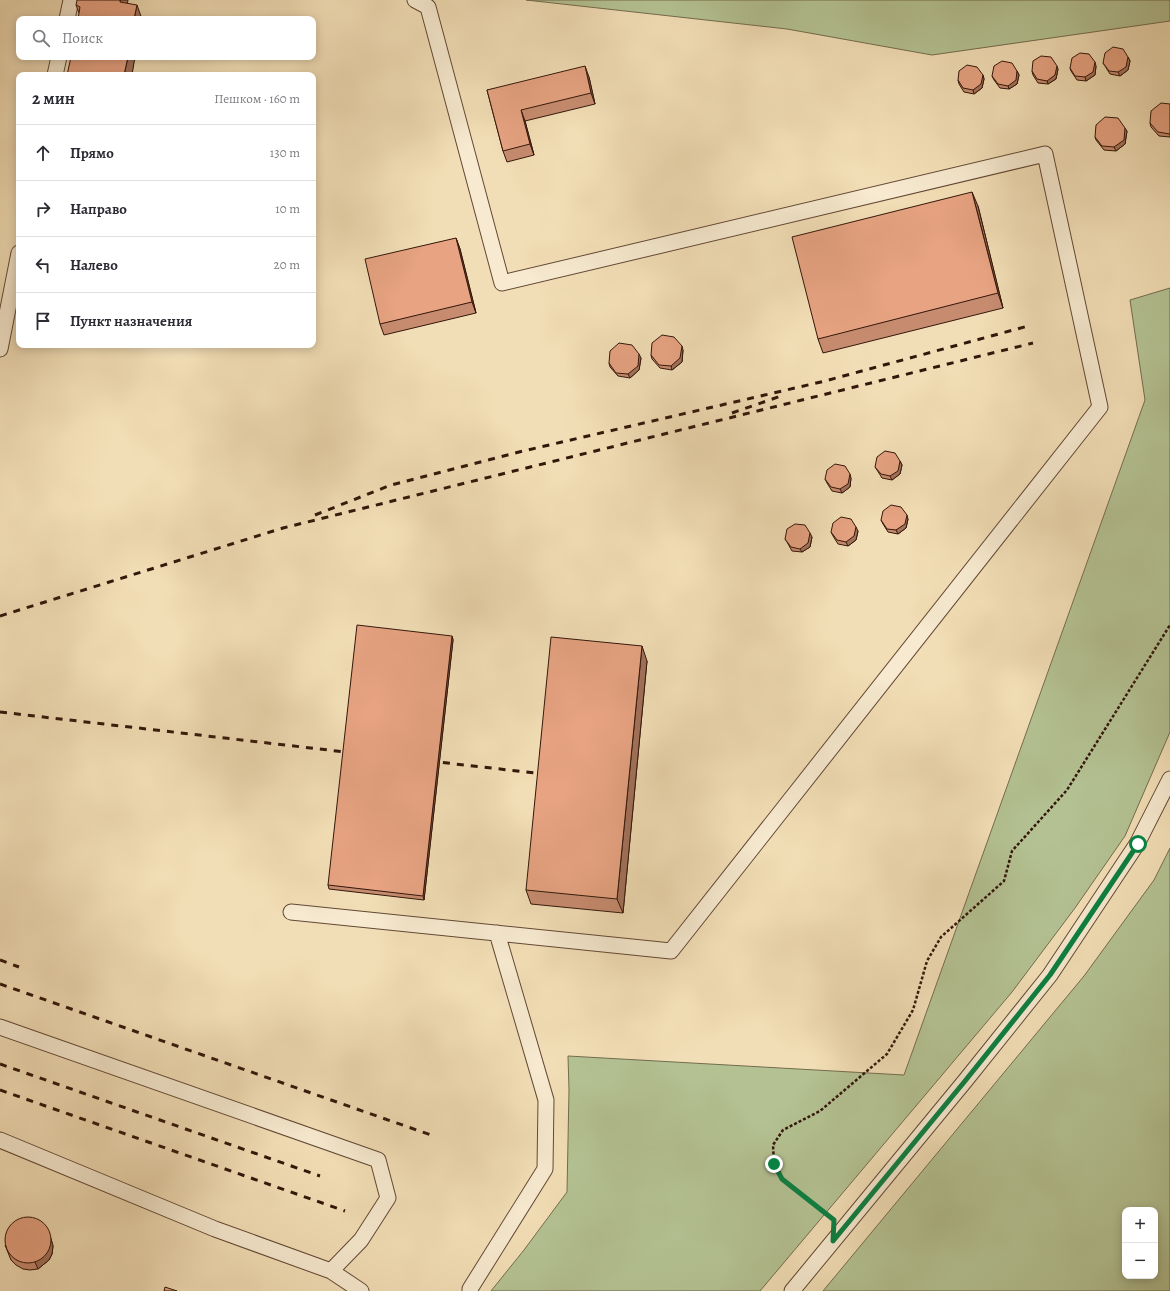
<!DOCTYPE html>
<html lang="ru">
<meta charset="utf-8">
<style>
body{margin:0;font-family:Alegreya,serif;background:#f2f2f3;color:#2b2b33}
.controls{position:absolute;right:12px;bottom:12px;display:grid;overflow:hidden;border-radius:8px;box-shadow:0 2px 10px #0003}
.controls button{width:36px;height:36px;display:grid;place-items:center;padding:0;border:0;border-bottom:1px solid #e1e1e2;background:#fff;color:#2b2b33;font:20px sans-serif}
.stop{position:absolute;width:12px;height:12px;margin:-9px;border:3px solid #0b8043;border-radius:50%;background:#fff}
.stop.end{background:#0b8043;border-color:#fff;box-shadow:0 1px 4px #0008}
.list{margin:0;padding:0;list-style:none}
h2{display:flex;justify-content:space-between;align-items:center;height:52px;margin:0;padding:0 16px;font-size:17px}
h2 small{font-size:13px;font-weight:400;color:#7c7c81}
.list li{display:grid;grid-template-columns:26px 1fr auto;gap:12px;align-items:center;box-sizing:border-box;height:56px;padding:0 16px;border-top:1px solid #e1e1e2}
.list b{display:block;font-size:15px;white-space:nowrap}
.list em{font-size:13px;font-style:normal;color:#7c7c81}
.icon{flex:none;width:22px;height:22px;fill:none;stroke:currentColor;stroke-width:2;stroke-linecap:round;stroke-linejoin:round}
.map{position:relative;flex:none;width:1170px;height:1291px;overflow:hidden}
.search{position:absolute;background:#fff;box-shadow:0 2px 10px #0003;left:16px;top:16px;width:300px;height:44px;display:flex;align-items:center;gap:10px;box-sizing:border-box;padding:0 14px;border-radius:8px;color:#7c7c81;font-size:15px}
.panel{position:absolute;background:#fff;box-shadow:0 2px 10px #0003;left:16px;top:72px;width:300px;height:276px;border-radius:8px}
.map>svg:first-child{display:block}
.green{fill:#b4c293;stroke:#746c4e;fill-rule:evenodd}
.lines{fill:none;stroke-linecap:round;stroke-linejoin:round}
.lane-casing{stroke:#634835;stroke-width:17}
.path{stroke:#33160a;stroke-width:2.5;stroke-dasharray:3 2;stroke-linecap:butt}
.lane{stroke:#f7ead0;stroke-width:15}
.rail{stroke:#33160a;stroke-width:3;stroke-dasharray:7 7;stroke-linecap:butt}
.wall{fill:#c78c70;stroke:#33160a}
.shaded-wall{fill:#a2725b;stroke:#33160a}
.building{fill:#e7a382;stroke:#33160a}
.route{stroke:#0b8043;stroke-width:5}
</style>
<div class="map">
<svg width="1170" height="1291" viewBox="0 0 1170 1291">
<rect width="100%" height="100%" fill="#f2deb6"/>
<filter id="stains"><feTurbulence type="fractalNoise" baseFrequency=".005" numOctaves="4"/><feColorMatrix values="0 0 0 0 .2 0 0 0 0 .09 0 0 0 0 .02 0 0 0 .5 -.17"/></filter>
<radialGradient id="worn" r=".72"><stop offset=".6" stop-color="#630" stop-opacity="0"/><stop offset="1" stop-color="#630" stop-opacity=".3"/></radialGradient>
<path class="green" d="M 526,0 L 1170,0 L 1170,21 L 932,55 L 787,29 Z
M 1170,288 L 1170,732 L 1125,836 L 1075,908 L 1012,992 L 760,1291 L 491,1291 L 524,1250 L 567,1192 L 569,1090 L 568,1056 L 904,1075 L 1145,400 L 1130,300 Z
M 1170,848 L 1170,1291 L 823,1291 L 1084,976 L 1154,880 ZM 1125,1210 L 1155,1210 L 1155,1276 L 1125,1276 Z"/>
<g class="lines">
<defs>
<path id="lane" d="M 67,19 L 71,0
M 55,75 L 59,57
M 0,349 L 19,253
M 291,912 L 671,951 L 1100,407 L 1045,154 L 502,283 L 428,7 L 415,0
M 0,1027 L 378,1160 L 388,1198 L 361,1240 L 331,1271
M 0,1140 L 215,1229 L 331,1271 L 361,1291
M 470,1291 L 470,1289 L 545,1169 L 546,1100 L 497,933
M 792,1291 L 965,1081 L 1050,975 L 1137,844 L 1170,779"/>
</defs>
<use href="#lane" class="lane-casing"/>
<path class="path" d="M 828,1215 L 782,1179 L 774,1164 L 773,1145 L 783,1130 L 820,1111 L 887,1054 L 913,1010 L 927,961 L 941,937 L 1004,881 L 1012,851 L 1067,790 L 1170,625"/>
<use href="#lane" class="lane"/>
<path class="rail" d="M 732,413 L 781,396
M 315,515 L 391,485 L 519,452 L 825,381 L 1028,326
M 0,616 L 283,528 L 1033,343
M 0,712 L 354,753
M 429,761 L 544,774
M 0,960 L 19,967
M 0,984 L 431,1135
M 0,1064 L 320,1176
M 0,1090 L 345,1211"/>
</g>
<path class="wall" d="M 128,3 L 142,19 L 79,13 L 76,5 Z
M 1128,57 L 1130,61 L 1128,70 L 1120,76 L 1110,74 L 1105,66 L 1103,63 Z
M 1096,66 L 1095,75 L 1086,81 L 1077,80 L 1071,71 L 1070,68 Z
M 1058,69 L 1056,79 L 1048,84 L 1038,83 L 1033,75 L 1032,71 Z
M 1017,71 L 1019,75 L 1017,84 L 1009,89 L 1000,88 L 994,80 L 992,76 Z
M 983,75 L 984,79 L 982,88 L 974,94 L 964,92 L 959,84 L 958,80 Z
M 589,77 L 595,104 L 525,121 L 534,155 L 507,162 L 503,151 L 487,90 Z
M 1170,104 L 1170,137 L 1159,136 L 1151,127 L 1150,123 Z
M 1127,131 L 1125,144 L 1116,151 L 1104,150 L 1096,140 L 1095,137 Z
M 978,206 L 1003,308 L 823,353 L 818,339 Z
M 456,238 L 460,249 L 476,313 L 384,335 L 380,324 Z
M 683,350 L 682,362 L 672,370 L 660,368 L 652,359 L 651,355 Z
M 641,358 L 639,370 L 630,378 L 618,376 L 610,367 L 609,363 Z
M 900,461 L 902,465 L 900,474 L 892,480 L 882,478 L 877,470 L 875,467 Z
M 851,478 L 850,487 L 842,493 L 832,491 L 827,483 L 825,479 Z
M 908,519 L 906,528 L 898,534 L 888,532 L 883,524 L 881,520 Z
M 858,531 L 856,540 L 848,546 L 838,544 L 833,536 L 831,532 Z
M 812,537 L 810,547 L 802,552 L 792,551 L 787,542 L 785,539 Z
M 452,636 L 453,640 L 424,900 L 329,889 L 328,885 Z
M 647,661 L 623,913 L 531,904 L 526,890 Z
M 51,1239 L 53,1246 L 52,1254 L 49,1260 L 38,1269 L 30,1270 L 23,1269 L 16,1265 L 11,1260 L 5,1245 Z"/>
<path class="shaded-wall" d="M 120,0 L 128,0 L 125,16 L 120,2 Z
M 137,5 L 142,19 L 134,19 Z
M 128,57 L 135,57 L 132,75 L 124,75 Z
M 1128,57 L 1130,61 L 1128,70 L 1120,76 L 1118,72 Z
M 1095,62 L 1096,66 L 1095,75 L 1086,81 L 1085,77 Z
M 585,66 L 589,77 L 595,104 L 591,93 Z
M 1057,66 L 1058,69 L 1056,79 L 1048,84 L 1047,81 Z
M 1017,71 L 1019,75 L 1017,84 L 1009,89 L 1008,86 Z
M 983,75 L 984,79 L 982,88 L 974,94 L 973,90 Z
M 521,110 L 525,121 L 534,155 L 530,144 Z
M 1125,128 L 1127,131 L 1125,144 L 1116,151 L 1114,147 Z
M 972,192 L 978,206 L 1003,308 L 998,293 Z
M 456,238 L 460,249 L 476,313 L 472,302 Z
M 682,346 L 683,350 L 682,362 L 672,370 L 671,366 Z
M 639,354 L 641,358 L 639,370 L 630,378 L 628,374 Z
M 900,461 L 902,465 L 900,474 L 892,480 L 890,476 Z
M 850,474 L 851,478 L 850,487 L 842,493 L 840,489 Z
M 907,515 L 908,519 L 906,528 L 898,534 L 896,530 Z
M 856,527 L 858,531 L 856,540 L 848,546 L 846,542 Z
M 810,533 L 812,537 L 810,547 L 802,552 L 800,549 Z
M 452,636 L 453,640 L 424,900 L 423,896 Z
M 642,646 L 647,661 L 623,913 L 617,899 Z
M 49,1232 L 53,1246 L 52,1254 L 49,1260 L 38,1269 L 35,1262 Z"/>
<path class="building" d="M 77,0 L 120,0 L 120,2 L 137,5 L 134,19 L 78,19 L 80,7 L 76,5 Z
M 1113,47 L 1123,49 L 1128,57 L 1126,67 L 1118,72 L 1109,71 L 1103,63 L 1105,53 Z
M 1080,53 L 1089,54 L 1095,62 L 1093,72 L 1085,77 L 1075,76 L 1070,68 L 1072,58 Z
M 1041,56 L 1051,57 L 1057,66 L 1055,75 L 1047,81 L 1037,79 L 1032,71 L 1033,61 Z
M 71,57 L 128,57 L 124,75 L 67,75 Z
M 1002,61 L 1012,63 L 1017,71 L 1016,80 L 1008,86 L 998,84 L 992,76 L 994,66 Z
M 967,65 L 977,67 L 983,75 L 981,84 L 973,90 L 963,88 L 958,80 L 959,71 Z
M 585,66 L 591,93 L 521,110 L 530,144 L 503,151 L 487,90 Z
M 1161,103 L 1170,104 L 1170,134 L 1158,132 L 1150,123 L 1151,111 Z
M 1105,117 L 1118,118 L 1125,128 L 1124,140 L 1114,147 L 1102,146 L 1095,137 L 1096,125 Z
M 972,192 L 998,293 L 818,339 L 792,237 Z
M 456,238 L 472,302 L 380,324 L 365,259 Z
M 662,335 L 674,337 L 682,346 L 680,358 L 671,366 L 659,365 L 651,355 L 652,343 Z
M 619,343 L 632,345 L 639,354 L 638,366 L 628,374 L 616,373 L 609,363 L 610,351 Z
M 885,451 L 895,453 L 900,461 L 898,471 L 890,476 L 881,474 L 875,467 L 877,457 Z
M 835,464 L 845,466 L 850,474 L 848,484 L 840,489 L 831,487 L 825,479 L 827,470 Z
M 891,505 L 901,507 L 907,515 L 905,524 L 896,530 L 887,529 L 881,520 L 883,511 Z
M 841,517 L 851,519 L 856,527 L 854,536 L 846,542 L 837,540 L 831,532 L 833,523 Z
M 795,524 L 805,525 L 810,533 L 808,543 L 800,549 L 791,547 L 785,539 L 787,529 Z
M 357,625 L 452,636 L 423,896 L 328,885 Z
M 551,637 L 642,646 L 617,899 L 526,890 Z
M5 1240a23 23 0 1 1 46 0a23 23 0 1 1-46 0Z
M 165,1287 L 177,1291 L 164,1291 Z"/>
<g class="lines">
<path class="route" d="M 774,1164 L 782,1179 L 834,1220 L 833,1241 L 965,1081 L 1050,975 L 1138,844"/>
</g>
<rect width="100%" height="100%" filter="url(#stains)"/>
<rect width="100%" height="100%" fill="url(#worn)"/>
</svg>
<div class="controls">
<button>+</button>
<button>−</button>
</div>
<div class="stop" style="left:1138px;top:844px"></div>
<div class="stop end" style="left:774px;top:1164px"></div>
<div class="search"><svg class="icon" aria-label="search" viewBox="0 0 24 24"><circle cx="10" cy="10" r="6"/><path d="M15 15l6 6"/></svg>Поиск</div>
<section class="panel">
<h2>2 мин<small>Пешком · 160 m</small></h2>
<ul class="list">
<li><svg class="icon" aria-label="ahead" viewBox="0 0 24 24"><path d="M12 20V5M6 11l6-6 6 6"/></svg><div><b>Прямо</b></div><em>130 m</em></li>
<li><svg class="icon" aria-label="right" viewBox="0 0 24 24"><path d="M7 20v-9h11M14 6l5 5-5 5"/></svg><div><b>Направо</b></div><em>10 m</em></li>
<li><svg class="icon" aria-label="left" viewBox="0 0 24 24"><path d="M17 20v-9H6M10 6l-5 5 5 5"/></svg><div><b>Налево</b></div><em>20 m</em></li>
<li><svg class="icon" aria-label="arrive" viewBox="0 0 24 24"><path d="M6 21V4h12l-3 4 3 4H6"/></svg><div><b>Пункт назначения</b></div></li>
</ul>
</section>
</div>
